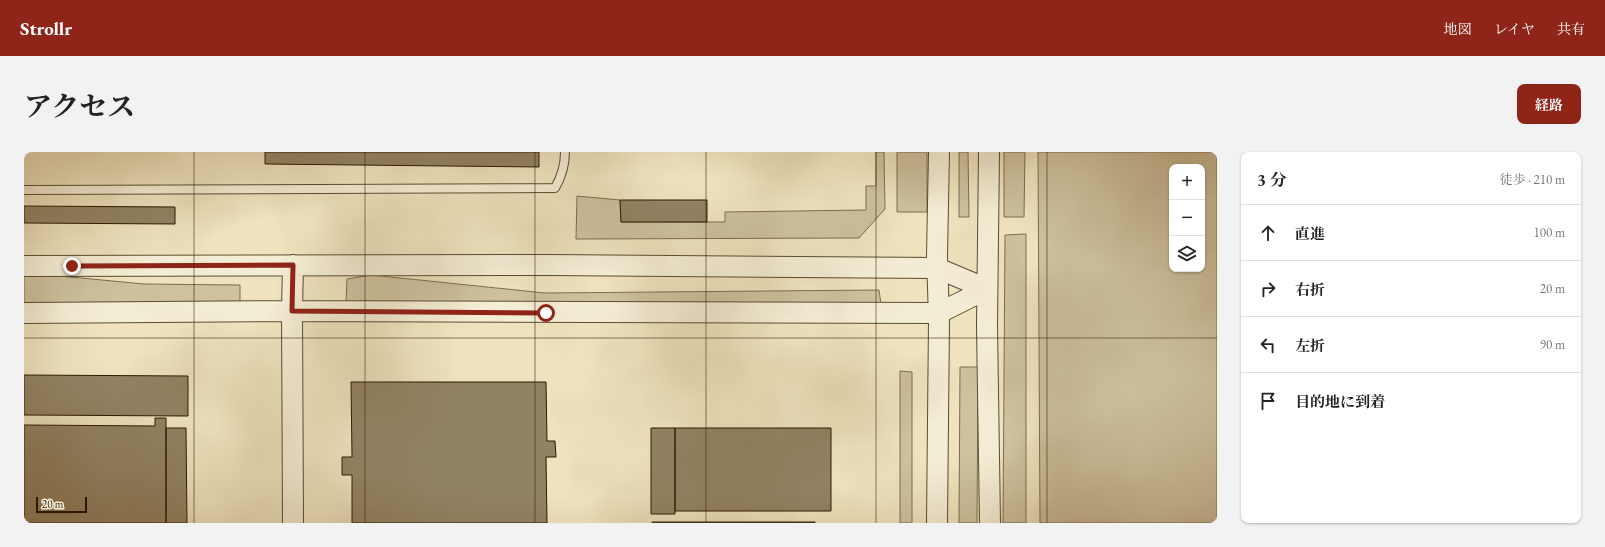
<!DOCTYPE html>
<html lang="ja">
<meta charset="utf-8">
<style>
body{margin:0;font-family:"EB Garamond","Noto Serif JP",serif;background:#f2f2f2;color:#222}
.controls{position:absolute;right:12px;top:12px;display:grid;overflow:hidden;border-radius:8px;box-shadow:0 1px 3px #0004}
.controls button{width:36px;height:36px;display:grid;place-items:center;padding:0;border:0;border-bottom:1px solid #e0e0e0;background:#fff;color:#222;font:20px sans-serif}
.scale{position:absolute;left:12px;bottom:10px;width:51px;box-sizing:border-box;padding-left:4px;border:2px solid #2c1901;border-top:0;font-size:11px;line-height:14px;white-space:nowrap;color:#2c1901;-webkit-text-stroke:3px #f4edd5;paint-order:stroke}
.stop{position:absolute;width:12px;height:12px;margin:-9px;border:3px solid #8f2418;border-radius:50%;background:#fff}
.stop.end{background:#8f2418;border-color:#fff;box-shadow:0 1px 4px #0008}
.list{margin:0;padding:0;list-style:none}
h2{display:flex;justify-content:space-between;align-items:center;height:52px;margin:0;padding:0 16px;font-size:17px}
h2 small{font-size:13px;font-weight:400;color:#767676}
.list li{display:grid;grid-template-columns:26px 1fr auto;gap:12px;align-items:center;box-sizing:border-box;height:56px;padding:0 16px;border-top:1px solid #e0e0e0}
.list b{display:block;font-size:15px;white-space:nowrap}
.list em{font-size:13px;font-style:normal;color:#767676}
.icon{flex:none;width:22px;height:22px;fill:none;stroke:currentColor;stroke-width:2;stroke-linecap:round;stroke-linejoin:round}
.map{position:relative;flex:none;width:1193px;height:371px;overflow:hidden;border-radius:8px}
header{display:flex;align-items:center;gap:24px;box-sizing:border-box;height:56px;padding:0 20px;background:#8f2418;color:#fff}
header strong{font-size:19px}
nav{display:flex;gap:22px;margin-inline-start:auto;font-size:14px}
.intro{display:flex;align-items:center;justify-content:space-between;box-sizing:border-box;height:96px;padding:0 24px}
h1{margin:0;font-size:28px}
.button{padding:10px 18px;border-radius:8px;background:#8f2418;color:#fff;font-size:14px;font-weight:700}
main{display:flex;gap:24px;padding:0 24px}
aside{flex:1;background:#fff;border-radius:8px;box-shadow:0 1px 3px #0004}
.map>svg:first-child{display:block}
.green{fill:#cdc19e;stroke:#7c6d50;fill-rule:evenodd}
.building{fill:#918263;stroke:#2c1901}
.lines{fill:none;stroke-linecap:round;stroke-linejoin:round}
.service-casing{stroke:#5c4c30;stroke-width:10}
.tertiary-casing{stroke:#5c4c30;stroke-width:22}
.service{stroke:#f4edd5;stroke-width:8}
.tertiary{stroke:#f4edd5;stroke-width:20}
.route{stroke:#8f2418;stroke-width:5}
.grid{fill:none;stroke:#2c1901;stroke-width:1;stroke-opacity:0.55}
</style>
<header>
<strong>Strollr</strong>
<nav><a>地図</a><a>レイヤ</a><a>共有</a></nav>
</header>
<div class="intro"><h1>アクセス</h1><a class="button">経路</a></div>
<main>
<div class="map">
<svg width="1193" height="371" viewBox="0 0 1193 371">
<rect width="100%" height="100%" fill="#eee3be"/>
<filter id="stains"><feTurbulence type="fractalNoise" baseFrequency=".005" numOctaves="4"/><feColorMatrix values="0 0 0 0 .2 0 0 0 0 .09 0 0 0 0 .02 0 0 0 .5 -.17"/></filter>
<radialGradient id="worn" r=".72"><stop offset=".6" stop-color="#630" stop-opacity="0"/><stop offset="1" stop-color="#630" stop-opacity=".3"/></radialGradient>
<path class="green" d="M 852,0 L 860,0 L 861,57 L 835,86 L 552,87 L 553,44 L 596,48 L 597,70 L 701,70 L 701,60 L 842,58 L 842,34 L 852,34 Z
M 873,0 L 903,0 L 903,60 L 873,60 Z
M 935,0 L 944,0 L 945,65 L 935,65 Z
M 980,0 L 1001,0 L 1000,65 L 980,65 Z
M 1014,0 L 1193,0 L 1193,371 L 1016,371 ZM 1148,15 L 1178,15 L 1178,117 L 1148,117 Z
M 1002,82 L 1002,371 L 979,371 L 981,83 Z
M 347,123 L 521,141 L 855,138 L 857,152 L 322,151 L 323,127 Z
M 0,124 L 36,124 L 120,132 L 216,133 L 216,153 L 0,153 Z
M 936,215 L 954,215 L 953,371 L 935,371 Z
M 876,219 L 888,220 L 888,371 L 876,371 Z"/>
<path class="building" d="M 241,0 L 515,0 L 515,15 L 241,12 Z
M 596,48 L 683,48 L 683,70 L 597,70 Z
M 0,54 L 151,55 L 151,72 L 0,71 Z
M 0,223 L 164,224 L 164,264 L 0,263 Z
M 327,230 L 522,230 L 523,289 L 531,289 L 532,305 L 522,305 L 523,371 L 328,371 L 328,323 L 318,323 L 318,305 L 328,305 Z
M 131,266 L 142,266 L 142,371 L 0,371 L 0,273 L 131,274 Z
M 142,276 L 162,276 L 163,371 L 142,371 Z
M 627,276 L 651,276 L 651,362 L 627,362 Z
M 651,276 L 807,276 L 807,359 L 651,359 Z
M 628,370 L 791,370 L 791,371 L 628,371 Z"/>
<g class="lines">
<defs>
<path id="service" d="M 0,38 L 531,36 C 538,24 541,14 541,0"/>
<path id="tertiary" d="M 965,0 L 963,173 L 966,371
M 0,114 L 524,113 L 913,116 L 963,137
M 0,161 L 268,159 L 915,161 L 963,137
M 269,371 L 268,159 L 269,113
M 913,371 L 915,167 L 913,104 L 915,0"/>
</defs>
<use href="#service" class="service-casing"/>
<use href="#tertiary" class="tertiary-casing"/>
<use href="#service" class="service"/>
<use href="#tertiary" class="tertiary"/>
</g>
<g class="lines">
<path class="route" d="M 48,114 L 269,113 L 268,159 L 522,161"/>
</g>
<path class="grid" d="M 170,0 L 170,371M 341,0 L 341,371M 511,0 L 511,371M 682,0 L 682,371M 852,0 L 852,371M 1023,0 L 1023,371M 0,186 L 1193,186"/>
<rect width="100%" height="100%" filter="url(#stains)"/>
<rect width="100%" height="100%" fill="url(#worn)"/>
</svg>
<div class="controls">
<button>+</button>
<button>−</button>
<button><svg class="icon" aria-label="layers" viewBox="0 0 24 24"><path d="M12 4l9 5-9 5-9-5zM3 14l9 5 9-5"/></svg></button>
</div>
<div class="scale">20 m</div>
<div class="stop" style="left:522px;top:161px"></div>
<div class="stop end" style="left:48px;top:114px"></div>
</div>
<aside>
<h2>3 分<small>徒歩 · 210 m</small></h2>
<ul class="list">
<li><svg class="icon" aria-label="ahead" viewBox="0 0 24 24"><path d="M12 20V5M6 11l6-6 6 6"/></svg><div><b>直進</b></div><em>100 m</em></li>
<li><svg class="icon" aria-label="right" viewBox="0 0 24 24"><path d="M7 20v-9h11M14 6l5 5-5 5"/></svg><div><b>右折</b></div><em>20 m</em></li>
<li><svg class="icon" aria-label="left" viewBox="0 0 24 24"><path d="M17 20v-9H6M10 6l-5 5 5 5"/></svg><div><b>左折</b></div><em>90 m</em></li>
<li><svg class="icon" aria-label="arrive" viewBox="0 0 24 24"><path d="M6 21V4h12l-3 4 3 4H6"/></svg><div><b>目的地に到着</b></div></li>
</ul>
</aside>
</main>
